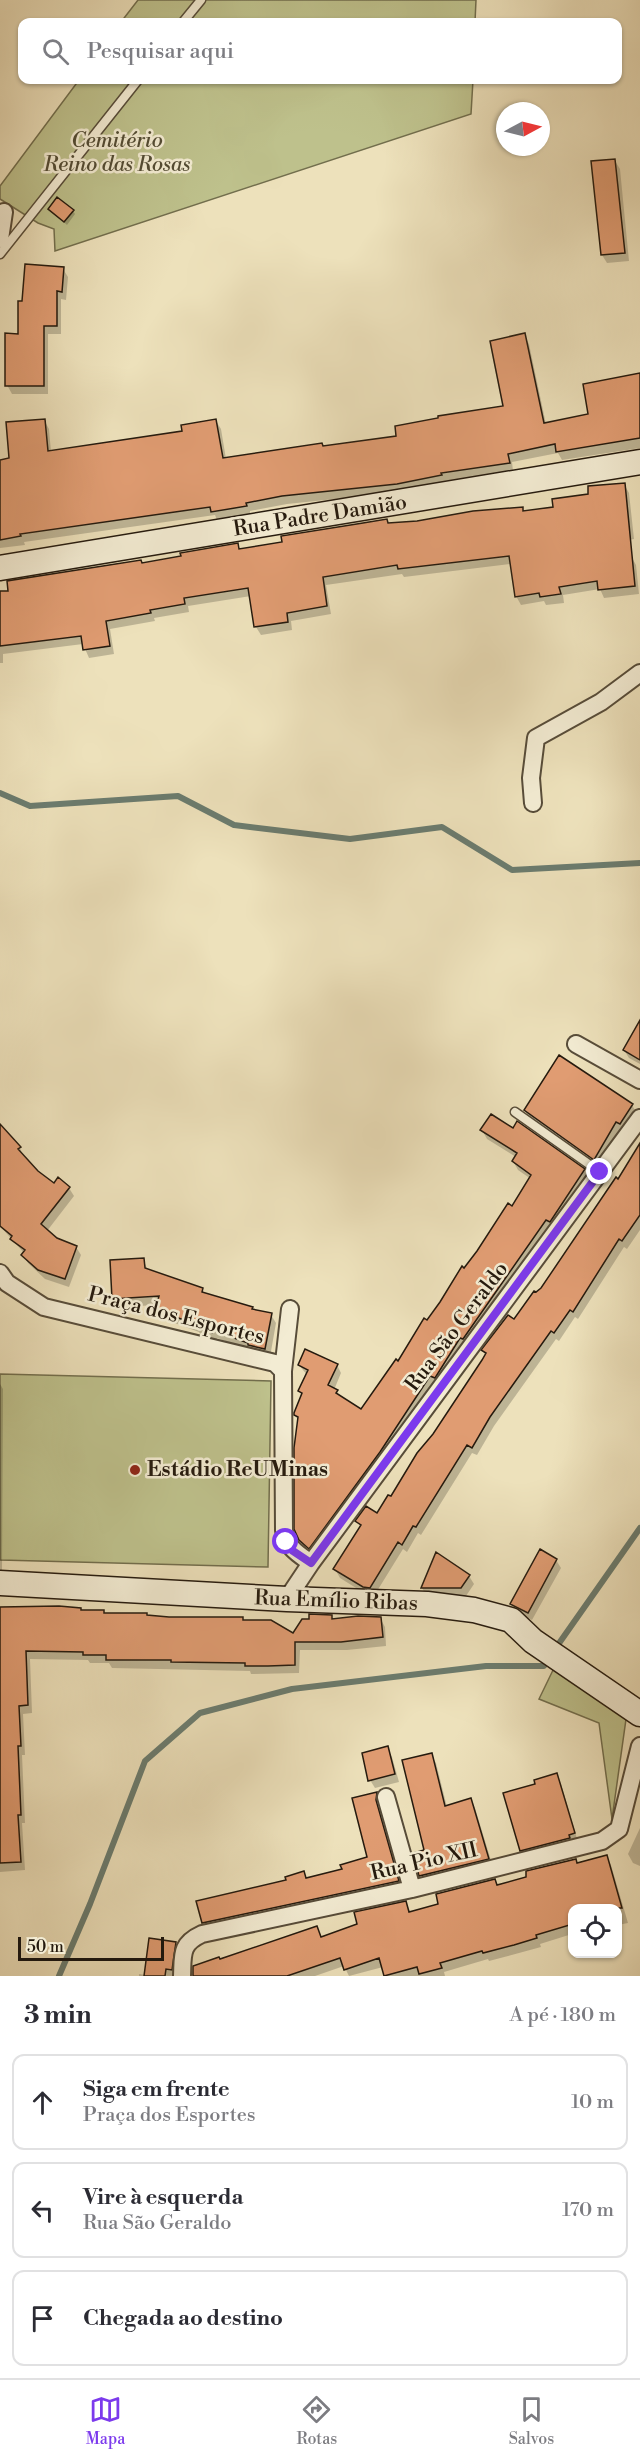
<!DOCTYPE html>
<html lang="pt">
<meta charset="utf-8">
<style>
body{margin:0;font-family:"Libre Bodoni",serif;background:#f7f7f7;color:#2b2b33}
.controls{position:absolute;right:18px;bottom:18px;display:grid;overflow:hidden;border-radius:12px;box-shadow:0 2px 4px #0004}
.controls button{width:54px;height:54px;display:grid;place-items:center;padding:0;border:0;border-bottom:2px solid #e1e1e2;background:#fff;color:#2b2b33;font:30px sans-serif}
.compass{position:absolute;left:496px;top:102px;width:54px;height:54px;border-radius:50%;background:#fff;box-shadow:0 2px 4px #0004;rotate:83deg}
.scale{position:absolute;left:18px;bottom:15px;width:146px;box-sizing:border-box;padding-left:6px;border:3px solid #251a0e;border-top:0;font-size:16px;line-height:21px;white-space:nowrap;color:#251a0e;-webkit-text-stroke:4px #f3ecd3;paint-order:stroke}
.stop{position:absolute;width:18px;height:18px;margin:-14px;border:4px solid #7c3aed;border-radius:50%;background:#fff}
.stop.end{background:#7c3aed;border-color:#fff;box-shadow:0 2px 6px #0008}
.list{margin:0;padding:0;list-style:none}
h2{display:flex;justify-content:space-between;align-items:center;height:78px;margin:0;padding:0 24px;font-size:26px}
h2 small{font-size:20px;font-weight:400;color:#7c7c81}
.list li{display:grid;grid-template-columns:39px 1fr auto;gap:18px;align-items:center;box-sizing:border-box;height:96px;margin:0 12px 12px;padding:0 12px;border:2px solid #e1e1e2;border-radius:12px}
.list b{display:block;font-size:22px;white-space:nowrap}
.list p{margin:0;font-size:20px;white-space:nowrap;color:#7c7c81}
.list em{font-size:20px;font-style:normal;color:#7c7c81}
.icon{flex:none;width:33px;height:33px;fill:none;stroke:currentColor;stroke-width:2;stroke-linecap:round;stroke-linejoin:round}
.map{position:relative;flex:none;width:640px;height:1976px;overflow:hidden}
.search{position:absolute;background:#fff;box-shadow:0 2px 4px #0004;left:18px;right:18px;top:18px;height:66px;display:flex;align-items:center;gap:15px;box-sizing:border-box;padding:0 21px;border-radius:12px;color:#7c7c81;font-size:22px}
.sheet{height:402px;background:#fff}
nav{display:flex;justify-content:space-around;align-items:center;box-sizing:border-box;height:84px;border-top:2px solid #e1e1e2;background:#fff;font-size:16px;color:#7c7c81}
nav a{display:grid;justify-items:center;gap:3px}
nav .on{color:#7c3aed}
.map>svg:first-child{display:block}
.green{fill:#bec18c;stroke:#726e4d;stroke-width:1.5}
.shadow{fill:#0003}
.lines{fill:none;stroke-linecap:round;stroke-linejoin:round}
.stream{stroke:#6b7c6f;stroke-width:6}
.building{fill:#e09c72;stroke:#251a0e;stroke-width:1.5}
.lane-casing{stroke:#574c39;stroke-width:11}
.street-casing{stroke:#574c39;stroke-width:20}
.secondary-casing{stroke:#251a0e;stroke-width:27}
.lane{stroke:#f3ecd3;stroke-width:8}
.street{stroke:#f3ecd3;stroke-width:16}
.secondary{stroke:#f3ecd3;stroke-width:24}
.route{stroke:#7c3aed;stroke-width:8}
.poi-dot{fill:#8f2418;stroke:#f3ecd3;stroke-width:2}
.labels{text-anchor:middle;dominant-baseline:central;stroke-width:5;stroke-linejoin:round;paint-order:stroke}
.park-label{font-size:21px;font-style:italic;fill:#534c34;stroke:#f3ecd3}
.street-label{font-size:21px;fill:#251a0e;stroke:#f3ecd3}
.poi-label{font-size:21px;font-weight:bold;fill:#251a0e;stroke:#f3ecd3;text-anchor:start}
</style>
<div class="map">
<svg width="640" height="1976" viewBox="0 0 640 1976">
<rect width="100%" height="100%" fill="#ede1bb"/>
<filter id="stains"><feTurbulence type="fractalNoise" baseFrequency=".00333" numOctaves="4"/><feColorMatrix values="0 0 0 0 .2 0 0 0 0 .09 0 0 0 0 .02 0 0 0 .5 -.17"/></filter>
<radialGradient id="worn" r=".72"><stop offset=".6" stop-color="#630" stop-opacity="0"/><stop offset="1" stop-color="#630" stop-opacity=".3"/></radialGradient>
<path class="green" d="M 138,0 L 476,0 L 475,22 L 121,22 Z
M 79,80 L 473,80 L 471,114 L 55,251 L 54,229 L 38,223 L 0,199 L 0,186 Z
M 0,1374 L 271,1381 L 268,1567 L 0,1560 Z
M 555,1666 L 627,1712 L 612,1819 L 599,1723 L 539,1699 Z"/>
<path class="shadow" d="M 615,161 L 620,169 L 629,261 L 607,263 L 602,255 Z
M 49,209 L 73,211 L 75,214 L 67,225 Z
M 63,269 L 68,277 L 66,300 L 61,299 L 61,334 L 48,334 L 48,394 L 12,394 L 7,385 L 19,335 Z
M 524,335 L 529,344 L 546,424 L 590,416 L 640,374 L 640,448 L 562,460 L 558,453 L 512,462 L 513,471 L 445,481 L 446,483 L 402,492 L 287,504 L 250,511 L 250,514 L 217,520 L 215,515 L 24,542 L 25,545 L 0,548 L 0,461 L 11,459 L 44,420 L 49,429 L 51,452 L 184,432 L 216,421 L 221,429 L 226,459 L 398,437 L 505,407 Z
M 624,484 L 629,493 L 634,539 L 572,549 L 631,556 L 636,565 L 639,594 L 604,598 L 600,589 L 563,595 L 564,603 L 546,605 L 544,601 L 521,605 L 516,596 L 511,564 L 404,577 L 402,574 L 326,585 L 331,614 L 291,621 L 292,630 L 261,635 L 256,627 L 251,596 L 188,606 L 189,612 L 154,618 L 155,621 L 110,629 L 114,654 L 89,658 L 83,644 L 3,654 L 3,663 L 0,663 L 0,592 L 9,593 L 237,545 L 241,550 L 388,525 L 522,508 L 524,512 L 555,508 Z
M 640,1023 L 640,1064 L 629,1058 L 624,1050 Z
M 559,1057 L 632,1105 L 637,1114 L 625,1132 L 621,1129 L 599,1167 L 530,1119 L 525,1110 Z
M 517,1123 L 584,1170 L 589,1179 L 314,1556 L 300,1539 L 299,1421 L 295,1415 L 302,1396 L 300,1391 L 307,1375 L 299,1365 L 337,1365 L 341,1373 L 334,1390 L 341,1398 L 362,1411 L 512,1208 L 531,1179 L 518,1170 L 513,1161 L 516,1157 L 487,1139 L 482,1130 L 513,1130 Z
M 0,1131 L 20,1148 L 23,1157 L 37,1172 L 54,1185 L 69,1188 L 74,1196 L 47,1231 L 56,1239 L 76,1247 L 81,1255 L 69,1287 L 45,1279 L 28,1263 L 23,1255 L 24,1253 L 0,1226 Z
M 640,1154 L 640,1230 L 627,1249 L 624,1247 L 578,1319 L 575,1317 L 559,1341 L 556,1339 L 494,1426 L 477,1455 L 472,1453 L 421,1535 L 418,1533 L 407,1552 L 403,1549 L 374,1596 L 369,1596 L 340,1578 L 335,1569 L 361,1528 L 357,1521 L 377,1515 L 391,1498 L 486,1356 L 483,1351 L 515,1321 L 536,1294 Z
M 143,1259 L 148,1271 L 202,1290 L 205,1294 L 252,1308 L 254,1311 L 271,1315 L 276,1323 L 270,1357 L 217,1338 L 216,1341 L 201,1335 L 199,1332 L 161,1318 L 156,1310 L 158,1305 L 118,1307 L 113,1299 Z
M 0,1384 L 3,1389 L 2,1572 L 0,1572 Z
M 437,1554 L 469,1576 L 474,1584 L 466,1596 L 427,1597 L 422,1588 Z
M 556,1560 L 561,1568 L 532,1620 L 517,1612 L 512,1604 Z
M 0,1608 L 243,1621 L 293,1635 L 331,1616 L 333,1620 L 380,1618 L 385,1627 L 386,1646 L 347,1650 L 300,1650 L 299,1673 L 251,1674 L 250,1671 L 112,1668 L 109,1663 L 90,1663 L 88,1660 L 30,1659 L 32,1713 L 23,1714 L 25,1755 L 22,1755 L 25,1823 L 22,1823 L 25,1870 L 0,1872 Z
M 387,1748 L 392,1757 L 399,1782 L 375,1788 L 370,1780 Z
M 431,1755 L 436,1763 L 447,1807 L 471,1800 L 475,1808 L 493,1867 L 426,1884 L 415,1854 L 426,1852 Z
M 556,1775 L 561,1784 L 578,1842 L 526,1859 L 521,1850 L 537,1785 Z
M 376,1794 L 381,1802 L 380,1810 L 403,1890 L 208,1931 L 203,1923 L 198,1902 L 288,1882 L 304,1873 L 307,1880 L 343,1871 L 368,1858 Z
M 640,1828 L 640,1866 L 633,1863 L 628,1854 Z
M 606,1856 L 611,1865 L 628,1923 L 618,1925 L 618,1908 L 572,1908 L 572,1934 L 540,1944 L 541,1947 L 519,1953 L 489,1961 L 488,1959 L 444,1972 L 445,1976 L 385,1976 L 383,1967 L 349,1976 L 344,1966 L 315,1976 L 195,1976 L 194,1967 L 317,1928 L 322,1938 L 359,1925 L 406,1903 L 411,1913 Z
M 175,1943 L 180,1952 L 176,1976 L 139,1976 L 139,1974 L 145,1975 Z"/>
<g class="lines">
<path class="stream" d="M 0,793 L 30,806 L 178,796 L 234,825 L 350,839 L 442,827 L 512,870 L 640,863
M 555,1649 L 640,1528
M 59,1976 L 90,1904 L 145,1761 L 200,1713 L 292,1689 L 486,1666 L 544,1666 L 549,1658"/>
</g>
<path class="building" d="M 615,159 L 625,253 L 601,255 L 591,161 Z
M 57,197 L 74,210 L 64,222 L 48,209 Z
M 25,264 L 64,267 L 62,292 L 57,291 L 57,326 L 44,326 L 44,386 L 5,386 L 5,333 L 18,334 L 18,301 L 22,301 Z
M 525,333 L 544,423 L 588,414 L 583,384 L 640,373 L 640,438 L 556,452 L 555,444 L 508,454 L 510,463 L 441,473 L 442,475 L 397,484 L 282,496 L 246,503 L 247,506 L 211,512 L 210,507 L 20,534 L 21,536 L 0,540 L 0,460 L 9,458 L 6,422 L 45,419 L 48,451 L 182,431 L 181,425 L 216,419 L 223,458 L 322,443 L 323,446 L 396,436 L 395,426 L 438,418 L 438,416 L 503,406 L 490,341 Z
M 625,483 L 635,586 L 598,590 L 597,581 L 559,587 L 561,594 L 540,597 L 539,593 L 515,597 L 509,556 L 398,569 L 397,565 L 323,577 L 327,606 L 287,613 L 288,622 L 254,627 L 248,588 L 184,598 L 185,604 L 150,610 L 151,613 L 106,621 L 110,646 L 83,650 L 81,636 L 0,646 L 0,591 L 8,591 L 7,581 L 141,560 L 142,563 L 181,556 L 180,553 L 238,543 L 239,549 L 282,542 L 281,536 L 363,523 L 387,519 L 388,523 L 417,521 L 473,511 L 523,507 L 523,511 L 553,507 L 552,499 L 588,494 L 588,486 Z
M 640,1020 L 640,1060 L 623,1050 Z
M 559,1055 L 633,1104 L 620,1124 L 616,1122 L 594,1160 L 524,1110 Z
M 491,1114 L 513,1128 L 517,1121 L 585,1169 L 550,1222 L 546,1220 L 463,1339 L 460,1338 L 435,1378 L 430,1376 L 380,1452 L 309,1549 L 299,1540 L 294,1529 L 294,1448 L 298,1417 L 294,1415 L 294,1413 L 302,1393 L 298,1391 L 308,1370 L 298,1365 L 305,1349 L 338,1364 L 328,1385 L 338,1390 L 336,1393 L 361,1409 L 396,1359 L 398,1361 L 424,1318 L 427,1320 L 440,1302 L 462,1266 L 464,1268 L 477,1251 L 508,1203 L 512,1206 L 531,1175 L 512,1161 L 517,1153 L 480,1130 Z
M 0,1124 L 21,1147 L 18,1149 L 38,1171 L 54,1183 L 58,1177 L 70,1187 L 41,1224 L 57,1238 L 77,1246 L 65,1279 L 38,1270 L 21,1255 L 25,1250 L 10,1239 L 12,1236 L 0,1226 Z
M 640,1143 L 640,1215 L 622,1241 L 619,1239 L 573,1312 L 570,1310 L 554,1333 L 551,1331 L 490,1417 L 472,1448 L 467,1445 L 416,1527 L 413,1526 L 402,1545 L 398,1542 L 370,1588 L 363,1587 L 333,1569 L 361,1525 L 355,1521 L 366,1506 L 377,1513 L 388,1495 L 391,1496 L 417,1453 L 433,1434 L 482,1360 L 486,1353 L 481,1350 L 508,1315 L 514,1319 L 534,1291 L 536,1292 L 541,1288 L 616,1177 L 618,1179 Z
M 144,1258 L 145,1268 L 203,1288 L 202,1292 L 253,1307 L 252,1309 L 272,1313 L 265,1349 L 248,1345 L 248,1343 L 212,1330 L 212,1333 L 195,1327 L 196,1324 L 155,1310 L 159,1296 L 112,1299 L 110,1260 Z
M 540,1549 L 557,1559 L 528,1613 L 510,1604 Z
M 436,1552 L 470,1575 L 461,1588 L 421,1588 Z
M 59,1606 L 81,1608 L 81,1610 L 104,1610 L 104,1613 L 147,1613 L 147,1615 L 169,1617 L 243,1617 L 243,1620 L 271,1620 L 293,1633 L 302,1619 L 309,1619 L 309,1614 L 332,1615 L 332,1619 L 358,1616 L 381,1617 L 383,1637 L 341,1642 L 295,1642 L 295,1665 L 268,1666 L 245,1666 L 245,1663 L 171,1662 L 171,1660 L 106,1660 L 106,1655 L 83,1655 L 83,1652 L 26,1651 L 28,1705 L 19,1706 L 21,1746 L 18,1746 L 21,1815 L 18,1815 L 21,1862 L 0,1863 L 0,1607 Z
M 388,1746 L 395,1774 L 368,1781 L 362,1753 Z
M 432,1753 L 445,1806 L 471,1798 L 489,1859 L 419,1876 L 413,1853 L 424,1850 L 402,1760 Z
M 557,1773 L 575,1833 L 569,1835 L 570,1838 L 520,1851 L 503,1793 L 535,1784 L 534,1780 Z
M 377,1792 L 376,1800 L 399,1881 L 202,1923 L 196,1901 L 286,1880 L 285,1877 L 304,1871 L 306,1878 L 342,1869 L 340,1865 L 367,1857 L 352,1798 Z
M 607,1855 L 622,1908 L 573,1908 L 573,1924 L 536,1935 L 537,1938 L 514,1945 L 483,1953 L 482,1951 L 440,1963 L 442,1968 L 419,1974 L 417,1967 L 384,1976 L 379,1958 L 344,1970 L 340,1958 L 287,1976 L 193,1976 L 193,1966 L 219,1957 L 220,1959 L 317,1926 L 321,1937 L 357,1924 L 354,1912 L 406,1901 L 409,1912 L 438,1904 L 436,1894 L 495,1879 L 497,1885 L 526,1877 L 526,1871 L 576,1859 L 577,1863 Z
M 149,1938 L 176,1942 L 172,1970 L 166,1969 L 165,1976 L 144,1976 Z"/>
<g class="lines">
<defs>
<path id="lane" d="M 183,22 L 201,0
M 0,254 L 138,80
M 515,1112 L 600,1172"/>
<path id="street" d="M 0,239 L 4,212
M 533,803 L 531,778 L 536,738 L 601,702 L 640,673
M 576,1044 L 640,1080
M 0,1273 L 7,1283 L 44,1307 L 275,1363 L 283,1371 L 284,1530 C 287,1548 297,1553 311,1563 L 287,1599
M 283,1371 L 290,1309
M 311,1563 L 640,1118
M 386,1797 L 412,1889
M 182,1976 C 183,1955 180,1944 202,1934 L 412,1889 L 602,1841 L 619,1829 L 640,1746"/>
<path id="secondary" d="M 0,568 L 640,462
M 0,1583 L 287,1599 L 427,1604 L 474,1610 L 511,1620 L 533,1641 L 640,1714"/>
</defs>
<use href="#lane" class="lane-casing"/>
<use href="#street" class="street-casing"/>
<use href="#secondary" class="secondary-casing"/>
<use href="#lane" class="lane"/>
<use href="#street" class="street"/>
<use href="#secondary" class="secondary"/>
</g>
<g class="lines">
<path class="route" d="M 286,1542 L 293,1551 L 311,1563 L 600,1172"/>
</g>
<circle class="poi-dot" cx="135" cy="1470" r="6"/>
<g class="labels">
<g class="park-label">
<text x="117" y="141">Cemitério<tspan x="117" dy="24">Reino das Rosas</tspan></text>
</g>
<g class="street-label">
<text transform="translate(320 516) rotate(-9)">Rua Padre Damião</text>
<text transform="translate(176 1316) rotate(14)">Praça dos Esportes</text>
<text transform="translate(457 1327) rotate(-53)">Rua São Geraldo</text>
<text transform="translate(336 1601) rotate(2)">Rua Emílio Ribas</text>
<text transform="translate(424 1862) rotate(-13)">Rua Pio XII</text>
</g>
<g class="poi-label">
<text x="147" y="1470">Estádio ReUMinas</text>
</g>
</g>
<rect width="100%" height="100%" filter="url(#stains)"/>
<rect width="100%" height="100%" fill="url(#worn)"/>
</svg>
<div class="controls">
<button><svg class="icon" aria-label="locate" viewBox="0 0 24 24"><circle cx="12" cy="12" r="6"/><path d="M12 2v4M12 18v4M2 12h4M18 12h4"/></svg></button>
</div>
<svg class="compass" viewBox="-18 -18 36 36"><path d="M0-13l5 13h-10z" fill="#e53935"/><path d="M0 13l5-13h-10z" fill="#7c7c81"/></svg>
<div class="scale">50 m</div>
<div class="stop" style="left:286px;top:1542px"></div>
<div class="stop end" style="left:600px;top:1172px"></div>
<div class="search"><svg class="icon" aria-label="search" viewBox="0 0 24 24"><circle cx="10" cy="10" r="6"/><path d="M15 15l6 6"/></svg>Pesquisar aqui</div>
</div>
<section class="sheet">
<h2>3 min<small>A pé · 180 m</small></h2>
<ul class="list">
<li><svg class="icon" aria-label="ahead" viewBox="0 0 24 24"><path d="M12 20V5M6 11l6-6 6 6"/></svg><div><b>Siga em frente</b><p>Praça dos Esportes</p></div><em>10 m</em></li>
<li><svg class="icon" aria-label="left" viewBox="0 0 24 24"><path d="M17 20v-9H6M10 6l-5 5 5 5"/></svg><div><b>Vire à esquerda</b><p>Rua São Geraldo</p></div><em>170 m</em></li>
<li><svg class="icon" aria-label="arrive" viewBox="0 0 24 24"><path d="M6 21V4h12l-3 4 3 4H6"/></svg><div><b>Chegada ao destino</b></div></li>
</ul>
</section>
<nav>
<a class="on"><svg class="icon" aria-label="map" viewBox="0 0 24 24"><path d="M3 6l6-2 6 2 6-2v14l-6 2-6-2-6 2zM9 4v14M15 6v14"/></svg>Mapa</a>
<a><svg class="icon" aria-label="directions" viewBox="0 0 24 24"><path d="M12 3l9 9-9 9-9-9zM9 14v-3h6M13 9l2 2-2 2"/></svg>Rotas</a>
<a><svg class="icon" aria-label="saved" viewBox="0 0 24 24"><path d="M7 4h10v16l-5-4-5 4z"/></svg>Salvos</a>
</nav>
